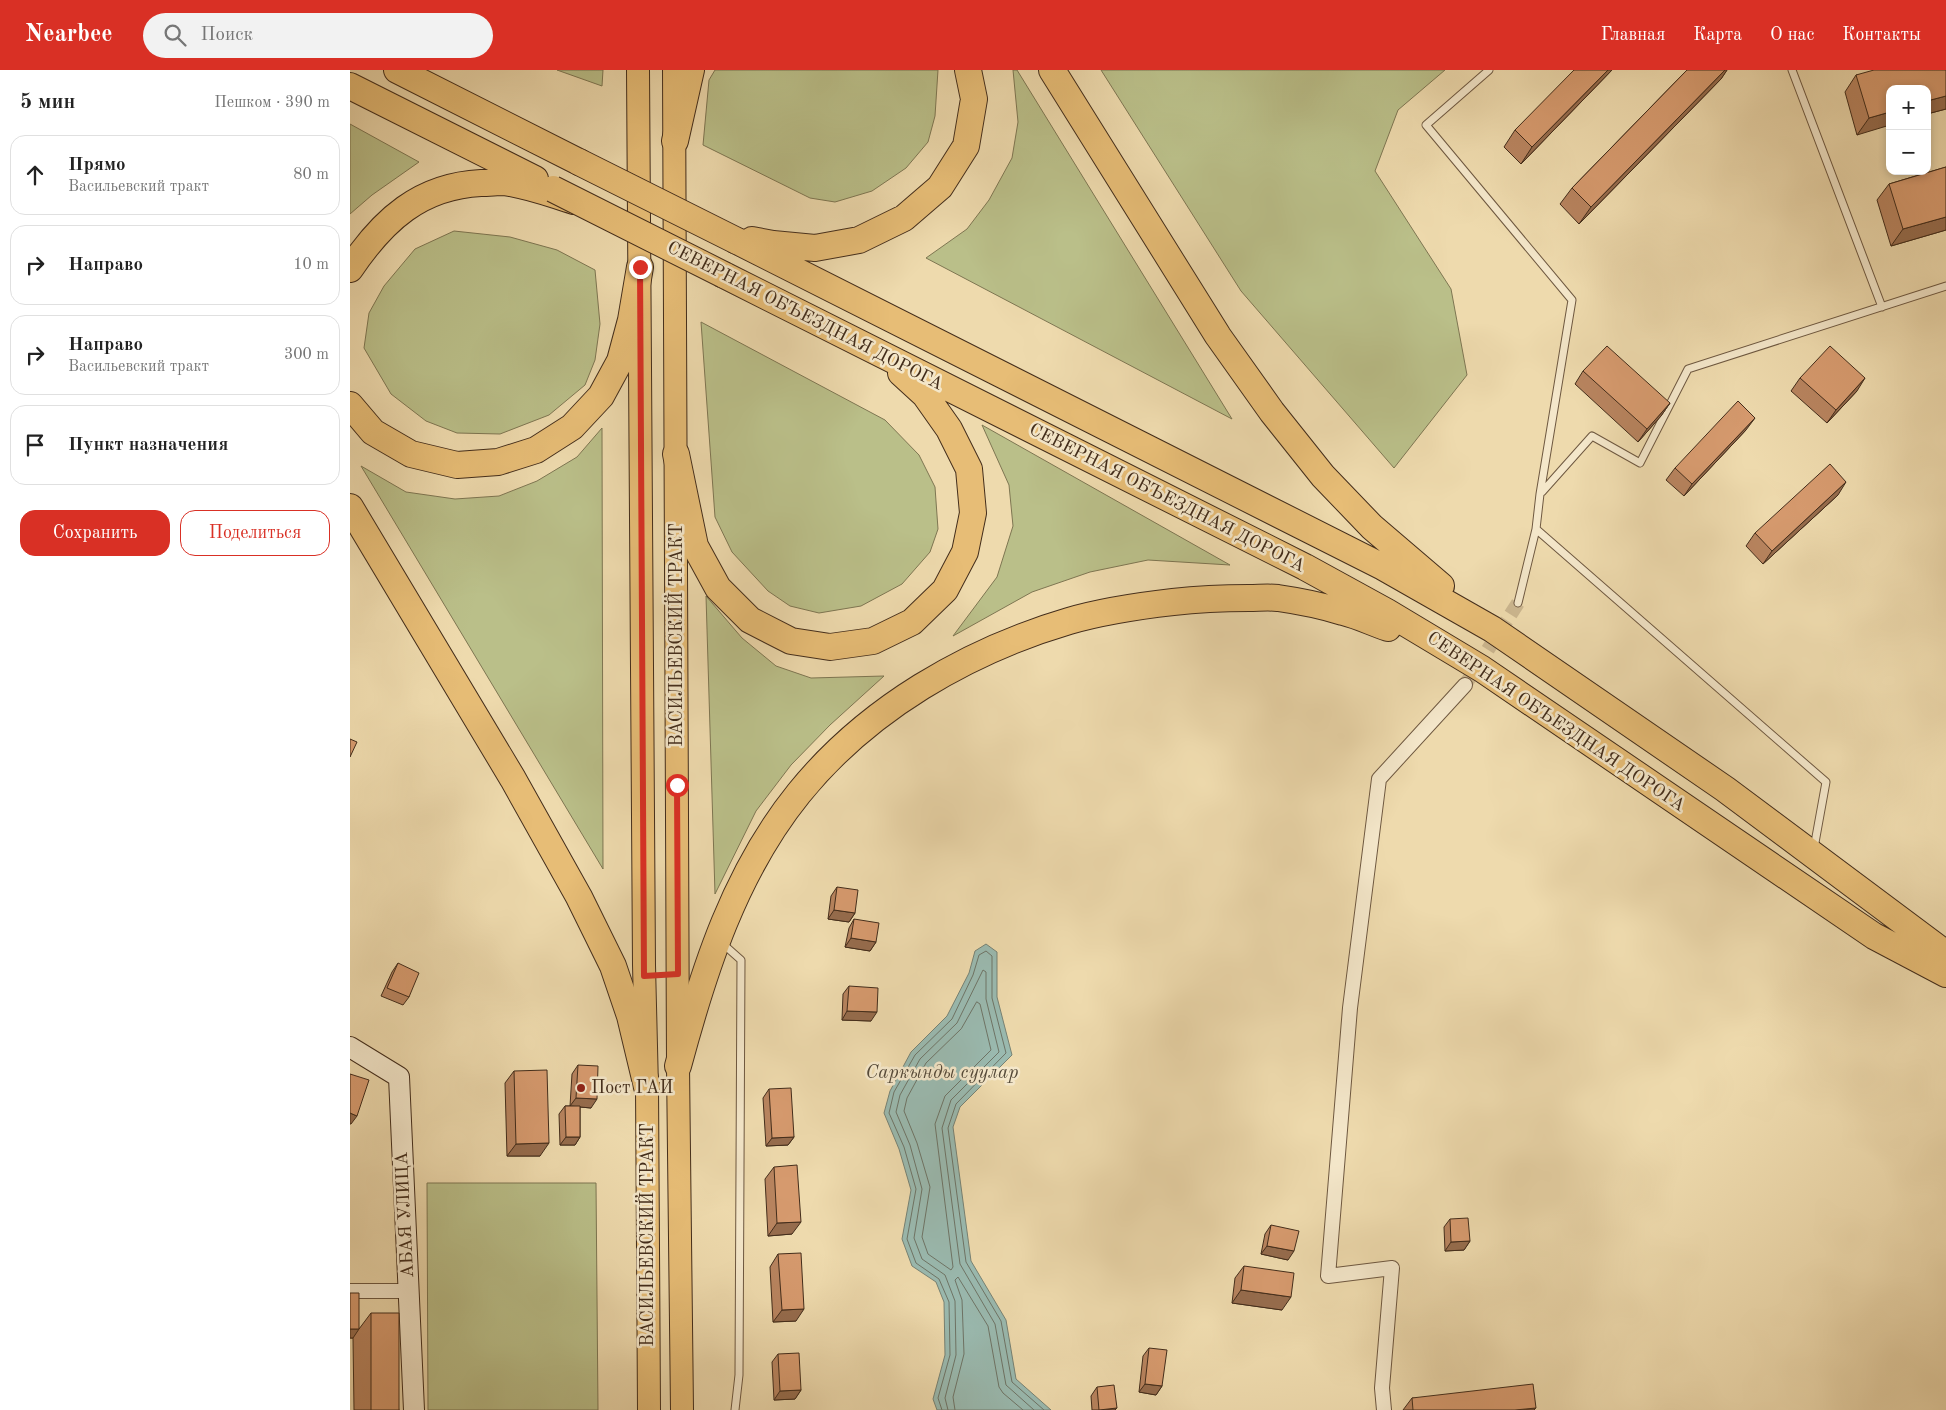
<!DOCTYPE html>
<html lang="ru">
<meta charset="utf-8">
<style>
body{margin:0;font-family:"Old Standard TT",serif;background:#f2f2f2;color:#222}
.controls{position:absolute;right:15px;top:15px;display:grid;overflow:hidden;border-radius:10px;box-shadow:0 2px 8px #0003}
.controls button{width:45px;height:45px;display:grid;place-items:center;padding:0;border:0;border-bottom:1px solid #e0e0e0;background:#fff;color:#222;font:25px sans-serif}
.stop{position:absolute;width:15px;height:15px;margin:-11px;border:4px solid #d93025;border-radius:50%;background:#fff}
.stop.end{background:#d93025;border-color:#fff;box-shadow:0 1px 5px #0008}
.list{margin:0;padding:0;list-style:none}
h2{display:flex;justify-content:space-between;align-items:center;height:65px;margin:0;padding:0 20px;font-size:21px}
h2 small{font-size:16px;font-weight:400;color:#767676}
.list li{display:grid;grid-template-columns:32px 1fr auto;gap:15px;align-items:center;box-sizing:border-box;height:80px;margin:0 10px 10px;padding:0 10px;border:1px solid #e0e0e0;border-radius:15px}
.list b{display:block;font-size:19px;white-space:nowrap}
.list p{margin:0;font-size:16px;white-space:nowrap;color:#767676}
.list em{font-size:16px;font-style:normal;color:#767676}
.actions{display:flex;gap:10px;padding:15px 20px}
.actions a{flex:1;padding:11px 0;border:1px solid #d93025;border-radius:15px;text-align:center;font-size:18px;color:#d93025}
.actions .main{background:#d93025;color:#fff}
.icon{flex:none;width:28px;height:28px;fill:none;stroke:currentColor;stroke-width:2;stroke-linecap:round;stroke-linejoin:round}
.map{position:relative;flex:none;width:1596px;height:1340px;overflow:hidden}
header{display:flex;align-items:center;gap:30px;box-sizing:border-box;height:70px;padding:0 25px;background:#d93025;color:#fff}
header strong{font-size:24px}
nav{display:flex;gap:28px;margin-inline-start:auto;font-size:18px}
.search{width:350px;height:45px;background:#f2f2f2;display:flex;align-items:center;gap:12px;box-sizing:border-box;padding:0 18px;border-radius:28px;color:#767676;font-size:19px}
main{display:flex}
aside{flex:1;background:#fff}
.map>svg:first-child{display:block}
.green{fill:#babf89;stroke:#7e7652}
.water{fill:#9abab0;stroke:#778274}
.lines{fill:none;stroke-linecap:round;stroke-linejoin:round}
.shore{stroke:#6e7466;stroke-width:1}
.street-tunnel{stroke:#ccb790;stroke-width:14;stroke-dasharray:14 7;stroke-linecap:butt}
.lane-casing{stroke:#6e5840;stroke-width:9}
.street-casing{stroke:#6e5840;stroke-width:16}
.secondary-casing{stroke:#432d1b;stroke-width:22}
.primary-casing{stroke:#432d1b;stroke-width:24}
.highway-casing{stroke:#432d1b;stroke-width:28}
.lane{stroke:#f4e7ca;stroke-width:7}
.street{stroke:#f4e7ca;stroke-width:14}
.secondary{stroke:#f4e7ca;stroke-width:20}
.primary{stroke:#e7bd76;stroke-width:22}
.highway{stroke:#e7bd76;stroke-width:26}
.highway-bridge-casing{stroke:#432d1b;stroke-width:28;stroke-linecap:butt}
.highway-bridge{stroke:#e7bd76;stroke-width:26}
.wall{fill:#b8845f;stroke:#432d1b}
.shaded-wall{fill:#966c4d;stroke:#432d1b}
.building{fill:#d69a6e;stroke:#432d1b}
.route{stroke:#d93025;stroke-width:6}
.poi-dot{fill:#8f2418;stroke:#f4e7ca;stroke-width:2}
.labels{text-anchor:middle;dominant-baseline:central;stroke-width:5;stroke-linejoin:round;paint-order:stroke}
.street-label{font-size:18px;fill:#432d1b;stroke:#f4e7ca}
.poi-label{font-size:18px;fill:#432d1b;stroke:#f4e7ca;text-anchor:start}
.water-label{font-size:19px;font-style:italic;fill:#544939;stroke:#f4e7ca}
</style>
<header>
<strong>Nearbee</strong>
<div class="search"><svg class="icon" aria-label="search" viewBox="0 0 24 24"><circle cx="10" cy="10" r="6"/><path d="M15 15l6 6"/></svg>Поиск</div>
<nav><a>Главная</a><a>Карта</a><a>О нас</a><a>Контакты</a></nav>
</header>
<main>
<aside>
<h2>5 мин<small>Пешком · 390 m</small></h2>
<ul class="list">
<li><svg class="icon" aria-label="ahead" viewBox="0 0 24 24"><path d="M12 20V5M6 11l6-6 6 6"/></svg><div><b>Прямо</b><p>Васильевский тракт</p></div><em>80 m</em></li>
<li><svg class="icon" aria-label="right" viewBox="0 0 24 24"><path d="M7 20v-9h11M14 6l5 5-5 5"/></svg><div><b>Направо</b></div><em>10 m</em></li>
<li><svg class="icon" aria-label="right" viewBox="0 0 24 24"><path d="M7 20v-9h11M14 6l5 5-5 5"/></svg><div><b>Направо</b><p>Васильевский тракт</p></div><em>300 m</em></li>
<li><svg class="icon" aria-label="arrive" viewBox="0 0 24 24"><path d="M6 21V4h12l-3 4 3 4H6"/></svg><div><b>Пункт назначения</b></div></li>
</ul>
<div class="actions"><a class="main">Сохранить</a><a>Поделиться</a></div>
</aside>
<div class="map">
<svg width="1596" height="1340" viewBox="0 0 1596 1340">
<rect width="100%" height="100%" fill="#eedaad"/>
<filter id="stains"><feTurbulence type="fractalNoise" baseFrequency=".004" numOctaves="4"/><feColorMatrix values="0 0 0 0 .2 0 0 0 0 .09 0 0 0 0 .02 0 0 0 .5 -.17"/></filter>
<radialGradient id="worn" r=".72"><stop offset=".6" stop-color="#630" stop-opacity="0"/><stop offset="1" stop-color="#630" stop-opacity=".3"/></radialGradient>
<path class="green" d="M 207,0 L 253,0 L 252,16 Z
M 365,0 L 588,0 L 585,46 L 578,72 L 556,98 L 522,121 L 485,132 L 460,128 L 353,75 L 359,10 Z
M 663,0 L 667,0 L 882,349 L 576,188 L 617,159 L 639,130 L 662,88 L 668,52 Z
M 751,0 L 1095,0 L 1048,40 L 1025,101 L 1101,219 L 1117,305 L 1044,398 L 891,221 Z
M 0,54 L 69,92 L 22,125 L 0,144 Z
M 104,161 L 160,167 L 207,180 L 245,200 L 250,254 L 245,290 L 235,315 L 199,345 L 150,364 L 107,363 L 76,351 L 41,324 L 14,278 L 19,243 L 34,216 L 65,179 Z
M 351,252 L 535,350 L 569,385 L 585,417 L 588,459 L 580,482 L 552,514 L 511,536 L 469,543 L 440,536 L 418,521 L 382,482 L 365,447 Z
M 632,355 L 880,495 L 798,490 L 740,502 L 682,522 L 603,566 L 647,507 L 663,456 L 659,415 Z
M 252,358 L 253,799 L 11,396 L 56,422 L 105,429 L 149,426 L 187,411 L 227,387 Z
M 356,526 L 392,568 L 426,596 L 461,608 L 534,606 L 480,655 L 441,695 L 406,741 L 365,824 Z
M 77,1113 L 246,1113 L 248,1340 L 78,1340 Z"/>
<path class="water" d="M 636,874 L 647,882 L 647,927 L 662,985 L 610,1037 L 603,1057 L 621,1191 L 656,1250 L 666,1309 L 701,1340 L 587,1340 L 583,1329 L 595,1285 L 594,1232 L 586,1212 L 562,1196 L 552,1169 L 561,1120 L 549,1079 L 534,1043 L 540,1021 L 561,982 L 597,946 L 619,903 L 625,881 Z"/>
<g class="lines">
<path class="shore" d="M 627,932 L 630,934 L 641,980 L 595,1026 L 585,1054 L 603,1197 L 601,1200 L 578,1184 L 572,1167 L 580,1117 L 567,1073 L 554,1041 L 557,1028 L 576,993 L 611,959 Z
M 592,1340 L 588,1328 L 600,1285 L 599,1232 L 589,1209 L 566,1193 L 557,1169 L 566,1119 L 554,1077 L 539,1043 L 544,1022 L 565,985 L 602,949 L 623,905 L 629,885 L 636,881 L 642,886 L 642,928 L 656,983 L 606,1034 L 598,1058 L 616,1192 L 651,1251 L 662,1312 L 694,1340
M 598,1340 L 595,1328 L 606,1285 L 605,1231 L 595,1205 L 572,1189 L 564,1168 L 572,1119 L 560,1075 L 546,1042 L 550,1025 L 570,989 L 607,953 L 633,900 L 636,902 L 636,929 L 649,982 L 601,1030 L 592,1058 L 610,1194 L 645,1254 L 656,1315 L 684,1340
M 605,1340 L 603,1327 L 614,1284 L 612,1230 L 605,1210 L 608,1207 L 638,1256 L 649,1317 L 653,1323 L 673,1340"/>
<path class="street-tunnel" d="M 1115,615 L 1168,533"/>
<defs>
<path id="lane" d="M 1139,0 L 1076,55 L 1222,230 L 1190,424 L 1186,459 L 1476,712 L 1464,778
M 1442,0 L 1532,237
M 1192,422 L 1242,366 L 1290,393 L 1338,299 L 1596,216
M 1168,533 L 1186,459
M 373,874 L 391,890 L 389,1305 L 385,1340"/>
<path id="street" d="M 0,1221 L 59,1221
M 1034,1340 L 1032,1318 L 1042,1198 L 978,1206 L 1000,938 L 1029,709 L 1115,615"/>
<path id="secondary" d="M 0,977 L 49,1007 L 64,1340"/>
<path id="primary" d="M 288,0 L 294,895 L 297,1017 L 299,1340
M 324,0 L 328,996 L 332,1340"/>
<path id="highway" d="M 47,0 L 229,92
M 702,0 L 868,266 L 922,342 L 973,406 L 1022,457 L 1091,516
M 0,16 L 185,109
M 325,71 L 341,0
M 402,170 L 423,174 L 465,178 L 509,170 L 554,148 L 590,117 L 616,76 L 624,29 L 618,0
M 387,171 L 1033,497 L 1142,559 L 1375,719 L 1596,884
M 0,199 C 33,150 70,116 131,113 C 139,113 147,112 154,112 C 178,115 201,124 224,131
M 374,205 L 955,497 L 1037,542 L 1132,599 L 1524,866 L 1596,904
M 0,335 L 23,362 L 61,384 L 107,395 L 148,392 L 186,380 L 222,357 L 251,326 L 270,291 L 281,250 L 290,197
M 326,384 L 345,476 L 368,518 L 400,550 L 441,571 L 480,577 L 523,571 L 562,552 L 595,520 L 615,482 L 623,443 L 619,399 L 599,359 L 575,325 L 551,303
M 0,437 L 163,709 L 229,827 L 263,896 L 280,946 L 297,1017
M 328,996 C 354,899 385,802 449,723 C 517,639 617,581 719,551 C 753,541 788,536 823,532 C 849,529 873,528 899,528 C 909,528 918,527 928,528 C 949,531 973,536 993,542 C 1009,546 1023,553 1038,558"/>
</defs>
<use href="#lane" class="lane-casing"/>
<use href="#street" class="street-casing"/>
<use href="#secondary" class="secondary-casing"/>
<use href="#primary" class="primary-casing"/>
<use href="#highway" class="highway-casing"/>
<use href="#lane" class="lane"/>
<use href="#street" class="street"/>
<use href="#secondary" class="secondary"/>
<use href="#primary" class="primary"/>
<use href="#highway" class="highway"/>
<defs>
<path id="highway-bridge" d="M 229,92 L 387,171
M 203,119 L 374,205"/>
</defs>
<use href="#highway-bridge" class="highway-bridge-casing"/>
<use href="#highway-bridge" class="highway-bridge"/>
</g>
<path class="wall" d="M 1262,0 L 1171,94 L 1154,77 L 1165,60 Z
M 1337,0 L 1377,0 L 1371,9 L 1229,154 L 1210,134 L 1222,118 Z
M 1596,0 L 1596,39 L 1577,44 L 1577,19 L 1507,65 L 1495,22 L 1506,5 Z
M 1596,97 L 1596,160 L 1541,176 L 1527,130 L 1539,114 Z
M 1233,301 L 1320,333 L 1311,346 L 1288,372 L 1225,314 Z
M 1450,308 L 1507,321 L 1477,353 L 1441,321 Z
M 1396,360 L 1334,426 L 1316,410 L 1325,398 Z
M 1488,425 L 1413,494 L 1396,476 L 1405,463 Z
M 487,817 L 505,843 L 499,852 L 478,849 L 481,826 Z
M 504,849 L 526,872 L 520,881 L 495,877 L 499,858 Z
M 48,893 L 59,927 L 53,935 L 31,926 L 42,902 Z
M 499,916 L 521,951 L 492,950 L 493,924 Z
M 228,995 L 241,1038 L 230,1037 L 230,1067 L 225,1075 L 210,1075 L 209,1044 L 215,1036 L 220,1036 L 222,1004 Z
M 164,1001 L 190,1086 L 157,1086 L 155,1013 Z
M 419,1019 L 444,1067 L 438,1075 L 416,1076 L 413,1028 Z
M 424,1097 L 442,1164 L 418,1166 L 415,1109 Z
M 1100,1149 L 1120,1171 L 1114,1180 L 1095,1181 L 1094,1157 Z
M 921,1155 L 938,1190 L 911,1184 L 915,1164 Z
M 428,1184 L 446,1251 L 423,1252 L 420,1197 Z
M 894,1196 L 932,1240 L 882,1233 L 885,1208 Z
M 0,1223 L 9,1259 L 21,1243 L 49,1340 L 4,1340 L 3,1268 L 0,1268 Z
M 799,1278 L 812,1316 L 806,1325 L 789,1322 L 793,1286 Z
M 428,1284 L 451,1320 L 445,1329 L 424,1330 L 422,1292 Z
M 747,1317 L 767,1338 L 765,1340 L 742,1340 L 741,1326 Z
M 1062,1328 L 1186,1338 L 1184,1340 L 1053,1340 Z"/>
<path class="shaded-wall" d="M 1258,0 L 1262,0 L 1171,94 L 1182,77 Z
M 1375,0 L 1377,0 L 1371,9 L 1229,154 L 1241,137 Z
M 1596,26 L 1596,39 L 1577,44 L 1577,31 Z
M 1540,42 L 1540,55 L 1507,65 L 1519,48 Z
M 1596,147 L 1596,160 L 1541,176 L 1553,159 Z
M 1515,308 L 1507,321 L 1477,353 L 1486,340 Z
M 1320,333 L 1311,346 L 1288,372 L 1297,359 Z
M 1405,348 L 1396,360 L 1334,426 L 1342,414 Z
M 1496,412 L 1488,425 L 1413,494 L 1422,481 Z
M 484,840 L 505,843 L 499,852 L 478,849 Z
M 501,868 L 526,872 L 520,881 L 495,877 Z
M 497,941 L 527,942 L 521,951 L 492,950 Z
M 226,1028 L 247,1029 L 241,1038 L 220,1036 Z
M 0,1043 L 7,1046 L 1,1054 L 0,1054 Z
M 216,1067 L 230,1067 L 225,1075 L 210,1075 Z
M 444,1067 L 438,1075 L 416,1076 L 422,1068 Z
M 199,1073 L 190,1086 L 157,1086 L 166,1074 Z
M 451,1152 L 442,1164 L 418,1166 L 427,1153 Z
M 1120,1171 L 1114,1180 L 1095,1181 L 1101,1172 Z
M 917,1176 L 944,1181 L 938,1190 L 911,1184 Z
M 891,1220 L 941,1227 L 932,1240 L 882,1233 Z
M 454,1239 L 446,1251 L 423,1252 L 432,1240 Z
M 0,1259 L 9,1259 L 3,1268 L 0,1268 Z
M 795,1314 L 812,1316 L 806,1325 L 789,1322 Z
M 451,1320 L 445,1329 L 424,1330 L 430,1321 Z
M 767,1338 L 765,1340 L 749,1340 Z
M 1186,1338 L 1184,1340 L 1165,1340 Z"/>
<path class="building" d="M 1224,0 L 1258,0 L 1182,77 L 1165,60 Z
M 1337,0 L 1375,0 L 1241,137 L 1222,118 Z
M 1524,0 L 1596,0 L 1596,26 L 1577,31 L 1577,19 L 1540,19 L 1540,42 L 1519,48 L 1506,5 Z
M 1596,97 L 1596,147 L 1553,159 L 1539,114 Z
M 1257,276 L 1320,333 L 1297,359 L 1233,301 Z
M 1480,276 L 1515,308 L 1486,340 L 1450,308 Z
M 1388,331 L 1405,348 L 1342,414 L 1325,398 Z
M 1480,394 L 1496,412 L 1422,481 L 1405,463 Z
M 0,669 L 7,672 L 0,687 Z
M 487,817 L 508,820 L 505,843 L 484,840 Z
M 504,849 L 529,853 L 526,872 L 501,868 Z
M 48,893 L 69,903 L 59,927 L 37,918 Z
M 499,916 L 528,918 L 527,942 L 497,941 Z
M 228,995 L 248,996 L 247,1029 L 226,1028 Z
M 197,1000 L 199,1073 L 166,1074 L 164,1001 Z
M 0,1004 L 19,1010 L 7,1046 L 0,1043 Z
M 441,1018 L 444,1067 L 422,1068 L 419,1019 Z
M 215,1036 L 230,1036 L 230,1067 L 216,1067 Z
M 447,1095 L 451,1152 L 427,1153 L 424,1097 Z
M 1118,1148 L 1120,1171 L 1101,1172 L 1100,1149 Z
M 921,1155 L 949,1161 L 944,1181 L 917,1176 Z
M 451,1183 L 454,1239 L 432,1240 L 428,1184 Z
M 894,1196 L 944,1203 L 941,1227 L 891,1220 Z
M 0,1223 L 9,1223 L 9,1259 L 0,1259 Z
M 21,1243 L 49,1243 L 49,1340 L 21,1340 Z
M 799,1278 L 817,1280 L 812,1316 L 795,1314 Z
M 449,1283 L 451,1320 L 430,1321 L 428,1284 Z
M 1183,1314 L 1186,1338 L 1165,1340 L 1063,1340 L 1062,1328 Z
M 764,1315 L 767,1338 L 749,1340 L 747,1317 Z"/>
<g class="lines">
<path class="route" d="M 290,197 L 294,906 L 328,904 L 327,715"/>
</g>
<circle class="poi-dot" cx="231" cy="1018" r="5"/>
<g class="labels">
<g class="street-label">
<text transform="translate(455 246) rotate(27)">СЕВЕРНАЯ ОБЪЕЗДНАЯ ДОРОГА</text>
<text transform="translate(817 428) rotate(27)">СЕВЕРНАЯ ОБЪЕЗДНАЯ ДОРОГА</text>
<text transform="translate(327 565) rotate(-90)">ВАСИЛЬЕВСКИЙ ТРАКТ</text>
<text transform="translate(1206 652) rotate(34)">СЕВЕРНАЯ ОБЪЕЗДНАЯ ДОРОГА</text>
<text transform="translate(55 1145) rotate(-93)">АБАЯ УЛИЦА</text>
<text transform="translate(298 1165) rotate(-90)">ВАСИЛЬЕВСКИЙ ТРАКТ</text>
</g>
<g class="poi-label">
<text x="241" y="1018">Пост ГАИ</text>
</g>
<g class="water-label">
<text x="592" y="1003">Саркынды суулар</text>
</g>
</g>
<rect width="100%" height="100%" filter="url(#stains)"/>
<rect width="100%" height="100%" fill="url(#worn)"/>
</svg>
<div class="controls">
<button>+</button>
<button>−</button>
</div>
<div class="stop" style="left:327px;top:715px"></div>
<div class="stop end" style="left:290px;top:197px"></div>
</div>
</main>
